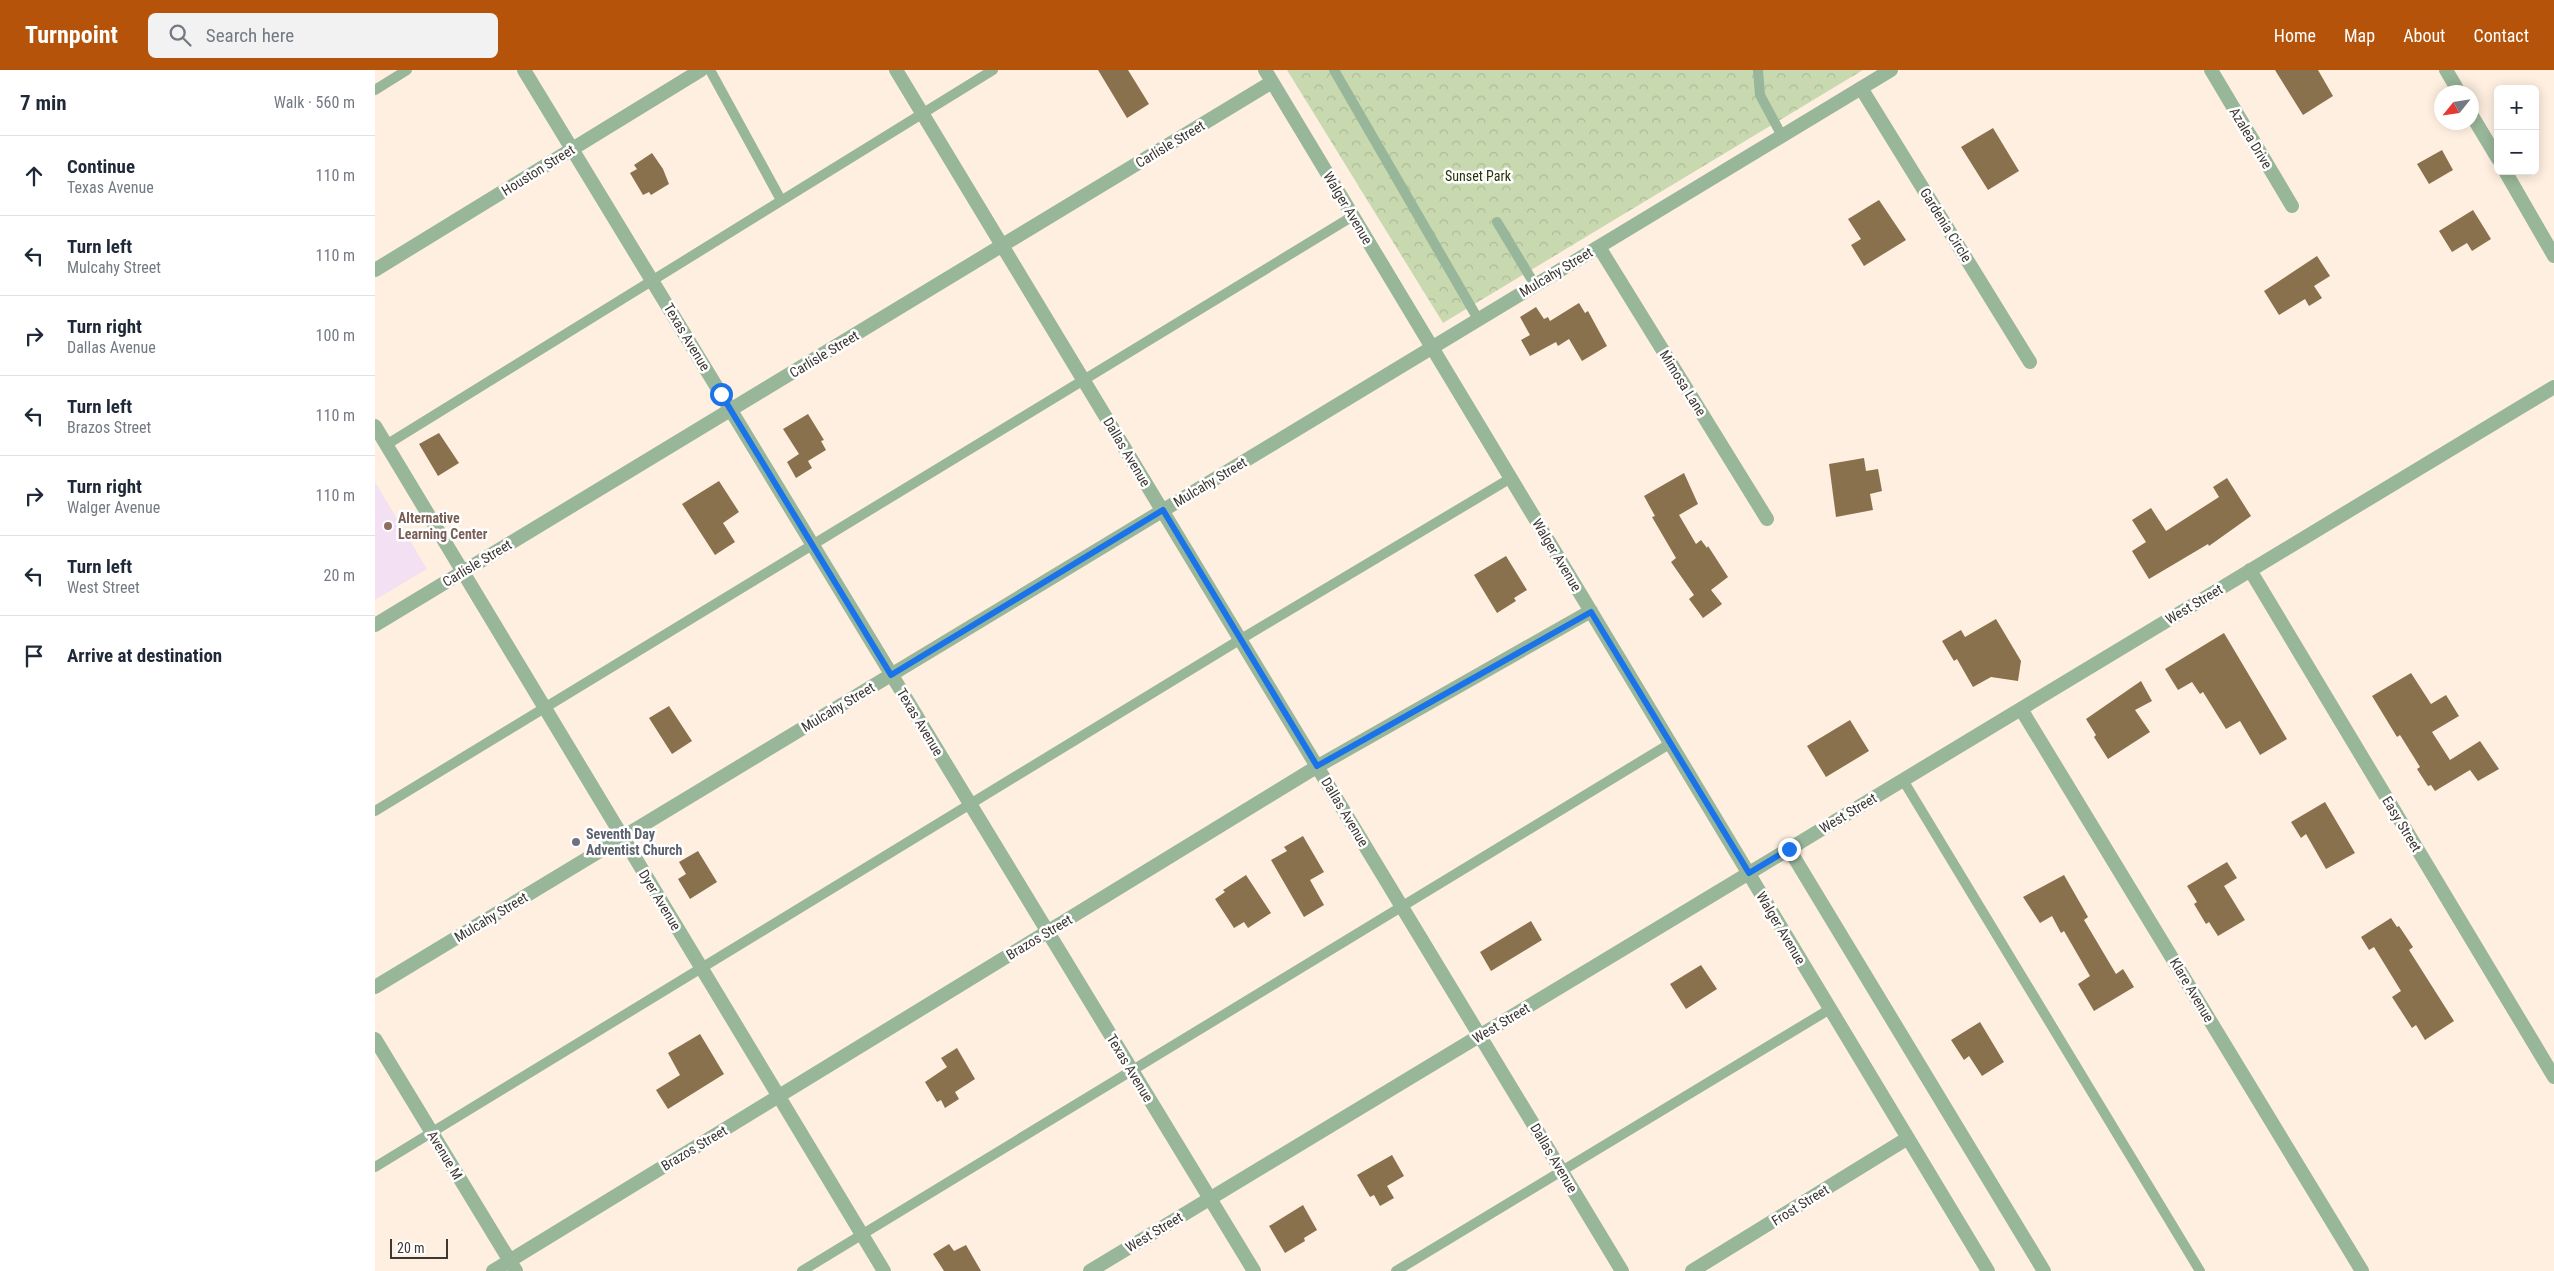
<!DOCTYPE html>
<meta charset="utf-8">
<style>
body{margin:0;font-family:"Roboto Condensed",sans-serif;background:#f2f2f3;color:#1f2937}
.controls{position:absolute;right:15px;top:15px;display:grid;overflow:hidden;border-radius:8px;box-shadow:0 2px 12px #0003}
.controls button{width:45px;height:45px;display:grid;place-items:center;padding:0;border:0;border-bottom:1px solid #e0e1e3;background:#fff;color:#1f2937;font:25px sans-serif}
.compass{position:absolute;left:2059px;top:15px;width:45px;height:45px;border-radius:50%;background:#fff;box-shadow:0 2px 12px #0003;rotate:240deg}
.scale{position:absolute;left:15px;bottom:12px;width:58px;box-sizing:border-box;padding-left:5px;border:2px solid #3e3832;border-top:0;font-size:14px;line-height:18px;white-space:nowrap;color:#3e3832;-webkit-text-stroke:4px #fff;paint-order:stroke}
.stop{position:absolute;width:15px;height:15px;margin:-11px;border:4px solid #1a73e8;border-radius:50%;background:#fff}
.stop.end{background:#1a73e8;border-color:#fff;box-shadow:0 1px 5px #0008}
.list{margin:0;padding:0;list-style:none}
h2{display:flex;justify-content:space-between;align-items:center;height:65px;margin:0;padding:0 20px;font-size:21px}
h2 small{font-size:16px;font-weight:400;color:#747a83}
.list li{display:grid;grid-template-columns:32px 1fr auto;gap:15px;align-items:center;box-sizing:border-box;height:80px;padding:0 20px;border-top:1px solid #e0e1e3}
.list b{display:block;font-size:19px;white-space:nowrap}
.list p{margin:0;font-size:16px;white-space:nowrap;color:#747a83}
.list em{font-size:16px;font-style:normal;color:#747a83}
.icon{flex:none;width:28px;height:28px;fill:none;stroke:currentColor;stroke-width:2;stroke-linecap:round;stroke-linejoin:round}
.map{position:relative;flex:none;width:2179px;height:1201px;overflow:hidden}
header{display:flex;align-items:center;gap:30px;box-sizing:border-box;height:70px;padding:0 25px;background:#b45309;color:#fff}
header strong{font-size:24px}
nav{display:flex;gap:28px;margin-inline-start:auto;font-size:18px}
.search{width:350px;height:45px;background:#f2f2f3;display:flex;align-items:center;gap:12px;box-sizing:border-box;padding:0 18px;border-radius:8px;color:#747a83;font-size:19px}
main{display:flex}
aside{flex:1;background:#fff}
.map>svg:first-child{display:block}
.education{fill:#f3e1f3}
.park{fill:url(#park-crowns)}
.building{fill:#8a714d}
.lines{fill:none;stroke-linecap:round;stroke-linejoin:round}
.service{stroke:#98b699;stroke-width:10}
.minor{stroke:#98b699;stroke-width:14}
.route{stroke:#1a73e8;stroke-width:6}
.education-dot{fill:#8d6e63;stroke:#fff;stroke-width:2}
.worship-dot{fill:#6b7280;stroke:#fff;stroke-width:2}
.labels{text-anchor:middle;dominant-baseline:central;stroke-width:5;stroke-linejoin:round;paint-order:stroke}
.street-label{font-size:14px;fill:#3e3832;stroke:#fff}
.park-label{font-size:14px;fill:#253404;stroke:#fff}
.education-label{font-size:14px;font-weight:bold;fill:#785e54;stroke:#fff;text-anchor:start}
.worship-label{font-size:14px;font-weight:bold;fill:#5b616d;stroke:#fff;text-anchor:start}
</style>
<header>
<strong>Turnpoint</strong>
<div class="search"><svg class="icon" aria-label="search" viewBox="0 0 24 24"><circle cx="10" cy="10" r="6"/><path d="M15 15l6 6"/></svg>Search here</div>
<nav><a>Home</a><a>Map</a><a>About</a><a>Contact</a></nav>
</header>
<main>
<aside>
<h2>7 min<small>Walk · 560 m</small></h2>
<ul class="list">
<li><svg class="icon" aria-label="ahead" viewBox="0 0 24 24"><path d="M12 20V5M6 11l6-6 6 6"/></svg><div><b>Continue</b><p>Texas Avenue</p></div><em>110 m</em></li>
<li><svg class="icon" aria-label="left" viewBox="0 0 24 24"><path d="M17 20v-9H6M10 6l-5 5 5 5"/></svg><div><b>Turn left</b><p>Mulcahy Street</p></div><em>110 m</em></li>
<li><svg class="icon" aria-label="right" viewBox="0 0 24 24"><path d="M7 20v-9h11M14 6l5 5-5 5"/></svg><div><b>Turn right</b><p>Dallas Avenue</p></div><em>100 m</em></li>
<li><svg class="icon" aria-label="left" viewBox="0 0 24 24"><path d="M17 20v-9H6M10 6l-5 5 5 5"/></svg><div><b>Turn left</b><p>Brazos Street</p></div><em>110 m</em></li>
<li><svg class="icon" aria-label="right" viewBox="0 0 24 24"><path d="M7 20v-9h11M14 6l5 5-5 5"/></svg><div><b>Turn right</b><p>Walger Avenue</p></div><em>110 m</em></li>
<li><svg class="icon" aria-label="left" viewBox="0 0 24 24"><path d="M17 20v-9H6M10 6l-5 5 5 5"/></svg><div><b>Turn left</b><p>West Street</p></div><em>20 m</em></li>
<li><svg class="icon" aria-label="arrive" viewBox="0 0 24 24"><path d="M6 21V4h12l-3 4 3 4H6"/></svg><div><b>Arrive at destination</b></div></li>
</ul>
</aside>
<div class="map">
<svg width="2179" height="1201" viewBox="0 0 2179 1201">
<defs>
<pattern id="park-crowns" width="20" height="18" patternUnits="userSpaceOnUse" patternTransform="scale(1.25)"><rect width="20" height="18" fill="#c8d9b0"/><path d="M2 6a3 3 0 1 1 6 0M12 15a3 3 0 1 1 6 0" fill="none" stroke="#adbb98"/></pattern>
</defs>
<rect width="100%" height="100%" fill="#feefe0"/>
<path class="education" d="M 0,412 L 52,499 L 0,530 Z"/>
<path class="park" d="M 912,0 L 1488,0 L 1068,253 Z"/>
<path class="building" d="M 723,0 L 753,0 L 774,34 L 752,48 Z
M 1900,0 L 1943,0 L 1958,26 L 1928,45 Z
M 1618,58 L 1644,101 L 1613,120 L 1586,77 Z
M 2067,80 L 2078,100 L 2054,114 L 2042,94 Z
M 277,83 L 288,99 L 294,114 L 276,125 L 274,122 L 268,125 L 255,103 L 262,99 L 259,95 Z
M 1504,130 L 1531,170 L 1489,196 L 1476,175 L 1486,169 L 1473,149 Z
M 2098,140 L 2116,169 L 2097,181 L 2092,173 L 2077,182 L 2064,161 Z
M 1942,186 L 1955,206 L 1939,216 L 1947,228 L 1934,236 L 1930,229 L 1904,245 L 1889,221 Z
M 1204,233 L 1210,243 L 1213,241 L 1232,276 L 1207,291 L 1194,269 L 1183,276 L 1181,272 L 1155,286 L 1146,270 L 1155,265 L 1145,247 L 1161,237 L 1169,249 L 1173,247 L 1175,251 Z
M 433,344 L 449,370 L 446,371 L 451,380 L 433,391 L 437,398 L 421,408 L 412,392 L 424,384 L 408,359 Z
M 64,363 L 84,393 L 63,406 L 44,374 Z
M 1489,388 L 1491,401 L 1503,399 L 1507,421 L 1495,424 L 1498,440 L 1461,447 L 1454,394 Z
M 1309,403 L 1323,434 L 1304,445 L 1321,474 L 1326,470 L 1332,478 L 1333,476 L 1353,507 L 1336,520 L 1347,534 L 1328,548 L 1314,529 L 1319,525 L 1296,492 L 1301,488 L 1277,447 L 1280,446 L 1269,426 Z
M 1852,408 L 1876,446 L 1834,476 L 1833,474 L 1774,509 L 1757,481 L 1771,472 L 1757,450 L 1776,438 L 1791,461 L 1844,427 L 1838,417 Z
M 344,411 L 364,442 L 348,453 L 360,472 L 340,485 L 307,434 Z
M 1131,486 L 1152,520 L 1139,528 L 1141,531 L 1122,543 L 1099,505 Z
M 1621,549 L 1646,591 L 1643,611 L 1616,607 L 1598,617 L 1582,589 L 1579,591 L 1567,571 L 1586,560 L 1590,567 Z
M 1849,563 L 1912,669 L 1885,685 L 1865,651 L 1851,659 L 1828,622 L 1825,624 L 1817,612 L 1803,620 L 1790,599 Z
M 2036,603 L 2056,634 L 2071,625 L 2084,646 L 2057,662 L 2075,690 L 2105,671 L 2124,699 L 2103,711 L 2095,700 L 2060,721 L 2056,715 L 2053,716 L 2042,699 L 2045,697 L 2025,665 L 2022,667 L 1997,626 Z
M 1766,611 L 1777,631 L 1760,640 L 1775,662 L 1733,689 L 1719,667 L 1721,665 L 1711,649 Z
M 294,636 L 317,671 L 297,684 L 274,648 Z
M 1475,650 L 1494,681 L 1451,707 L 1432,676 Z
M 1950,732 L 1980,783 L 1951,799 L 1931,764 L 1926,768 L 1916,752 Z
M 928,766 L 949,802 L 935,810 L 949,835 L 929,847 L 896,790 L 912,781 L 909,777 Z
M 323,781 L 342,812 L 315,829 L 303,809 L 311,804 L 304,792 Z
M 1852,792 L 1862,808 L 1849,816 L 1870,850 L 1843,866 L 1834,852 L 1831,854 L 1819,834 L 1822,832 L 1812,816 Z
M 871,805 L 896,843 L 873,858 L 869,852 L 859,858 L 840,829 L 850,822 L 848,820 Z
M 1689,805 L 1713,847 L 1709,850 L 1741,904 L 1748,899 L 1759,917 L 1719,941 L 1703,914 L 1715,906 L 1689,861 L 1686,863 L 1677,846 L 1665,853 L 1648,827 Z
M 2016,848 L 2022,857 L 2024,856 L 2038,877 L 2034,880 L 2079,951 L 2050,970 L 2041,955 L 2037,958 L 2017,927 L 2026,921 L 1999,877 L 1994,880 L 1986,867 Z
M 1156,851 L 1167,870 L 1116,901 L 1105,882 Z
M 1326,895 L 1342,919 L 1311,939 L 1295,914 Z
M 1605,952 L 1629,992 L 1607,1006 L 1594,986 L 1589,990 L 1576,970 Z
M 325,964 L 349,1004 L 293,1039 L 281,1020 L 305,1005 L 293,983 Z
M 582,978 L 600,1009 L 580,1022 L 584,1029 L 570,1038 L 566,1030 L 562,1032 L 550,1012 L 572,997 L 566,988 Z
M 1017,1085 L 1029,1106 L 1012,1116 L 1019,1128 L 1005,1136 L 999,1125 L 995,1127 L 982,1105 Z
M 928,1135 L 942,1160 L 929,1168 L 930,1171 L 910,1183 L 894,1156 Z
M 574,1174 L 579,1181 L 591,1175 L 606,1201 L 569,1201 L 558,1184 Z"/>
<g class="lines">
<path class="service" d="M 335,0 L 406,130
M 959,0 L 1103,249
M 1383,0 L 1385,25 L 1407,66
M 0,20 L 32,0
M 1122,152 L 1160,215
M 11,375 L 618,0
M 1528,710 L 1825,1201
M 0,741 L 978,146
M 0,1097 L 866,569 L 1136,408
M 427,1201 L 1296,673
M 1021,1201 L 1455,939"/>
<path class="minor" d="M 149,0 L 879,1201
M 521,0 L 1247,1201
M 890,0 L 1613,1201
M 1836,0 L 1917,136
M 2071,0 L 2084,22
M 1486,18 L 1655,292
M 2096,44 L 2123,89
M 2130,101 L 2179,186
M 1224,177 L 1392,449
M 0,200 L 326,0
M 0,356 L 509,1201
M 1875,500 L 2179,1007
M 0,555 L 897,12
M 1646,639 L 1987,1201
M 1414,779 L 1669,1201
M 0,917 L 1516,0
M 0,969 L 141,1201
M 118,1201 L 943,696 L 1216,541
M 715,1201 L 2179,317
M 1317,1201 L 1533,1068"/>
</g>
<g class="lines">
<path class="route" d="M 346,324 L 516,605 L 788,440 L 942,696 L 1216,542 L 1374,803 L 1414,779"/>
</g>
<circle class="education-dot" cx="13" cy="456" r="5"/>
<circle class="worship-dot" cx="201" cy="772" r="5"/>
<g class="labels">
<g class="street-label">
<text transform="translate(1876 68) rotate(59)">Azalea Drive</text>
<text transform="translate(795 74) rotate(-31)">Carlisle Street</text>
<text transform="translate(163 100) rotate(-32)">Houston Street</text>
<text transform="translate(973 138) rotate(59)">Walger Avenue</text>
<text transform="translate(1571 155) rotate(58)">Gardenia Circle</text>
<text transform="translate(1181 202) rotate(-31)">Mulcahy Street</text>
<text transform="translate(312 267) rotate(59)">Texas Avenue</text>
<text transform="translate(449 284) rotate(-31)">Carlisle Street</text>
<text transform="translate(1308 313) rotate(58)">Mimosa Lane</text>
<text transform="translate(752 382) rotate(59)">Dallas Avenue</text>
<text transform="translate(835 412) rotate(-31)">Mulcahy Street</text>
<text transform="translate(1182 485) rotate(59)">Walger Avenue</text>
<text transform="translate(102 493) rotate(-31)">Carlisle Street</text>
<text transform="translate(1819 534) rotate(-31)">West Street</text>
<text transform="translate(463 637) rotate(-31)">Mulcahy Street</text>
<text transform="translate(545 652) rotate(59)">Texas Avenue</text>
<text transform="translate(970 742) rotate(59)">Dallas Avenue</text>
<text transform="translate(1473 743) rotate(-31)">West Street</text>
<text transform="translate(2027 754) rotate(59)">Easy Street</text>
<text transform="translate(285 830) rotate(59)">Dyer Avenue</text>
<text transform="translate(116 847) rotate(-31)">Mulcahy Street</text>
<text transform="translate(1406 858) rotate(59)">Walger Avenue</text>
<text transform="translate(664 867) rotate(-31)">Brazos Street</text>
<text transform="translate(1817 920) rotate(59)">Klare Avenue</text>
<text transform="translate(1126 953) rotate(-31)">West Street</text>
<text transform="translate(755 998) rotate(59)">Texas Avenue</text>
<text transform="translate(319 1078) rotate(-31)">Brazos Street</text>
<text transform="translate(70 1085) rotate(59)">Avenue M</text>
<text transform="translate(1179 1088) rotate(59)">Dallas Avenue</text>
<text transform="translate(1425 1135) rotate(-32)">Frost Street</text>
<text transform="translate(779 1162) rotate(-31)">West Street</text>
</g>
<g class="park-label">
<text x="1103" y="106">Sunset Park</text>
</g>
<g class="education-label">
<text x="23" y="448">Alternative<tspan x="23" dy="16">Learning Center</tspan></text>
</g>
<g class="worship-label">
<text x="211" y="764">Seventh Day<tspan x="211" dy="16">Adventist Church</tspan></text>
</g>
</g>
</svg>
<div class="controls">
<button>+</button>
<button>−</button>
</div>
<svg class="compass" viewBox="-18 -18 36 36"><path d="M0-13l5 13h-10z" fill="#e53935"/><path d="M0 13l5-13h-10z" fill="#747a83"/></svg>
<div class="scale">20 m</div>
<div class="stop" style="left:346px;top:324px"></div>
<div class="stop end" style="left:1414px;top:779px"></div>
</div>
</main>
